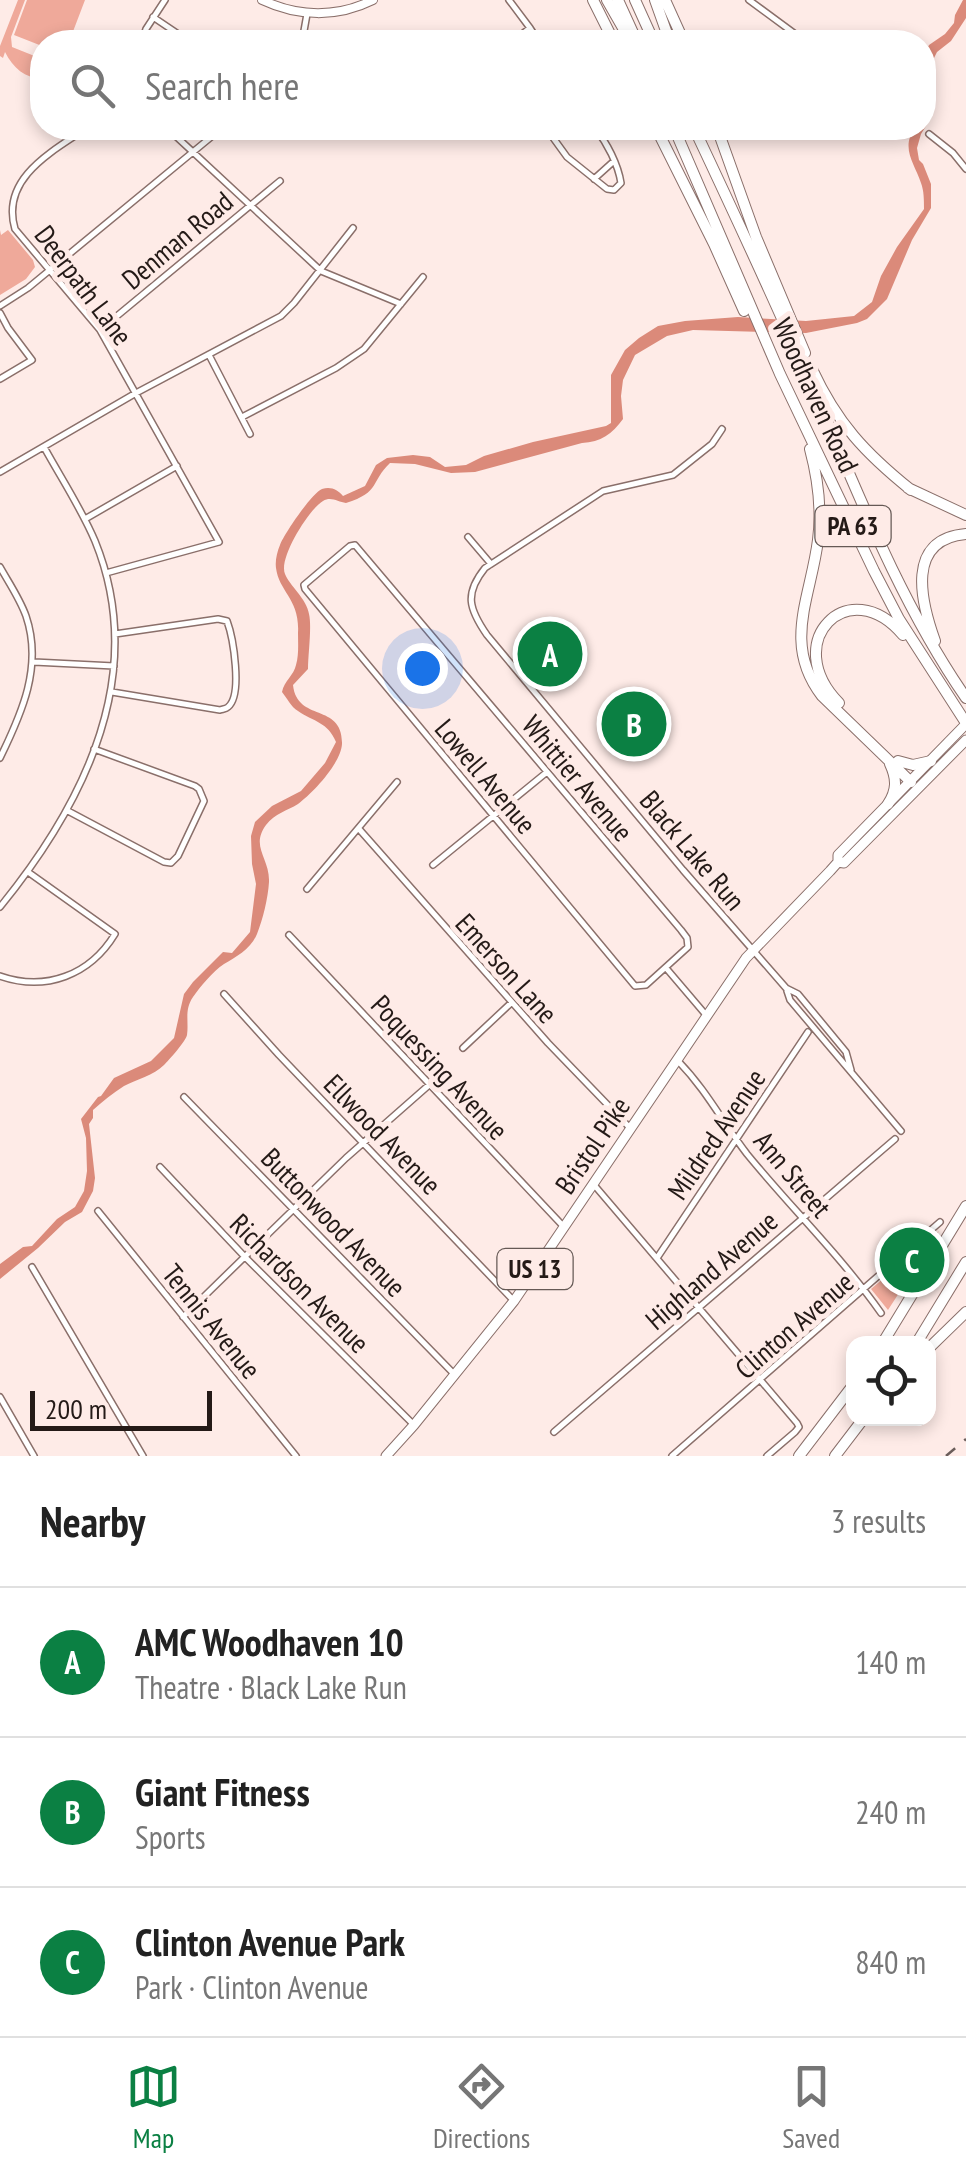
<!DOCTYPE html>
<meta charset="utf-8">
<style>
body{margin:0;font-family:"PT Sans Narrow",sans-serif;background:#f2f2f2;color:#222}
.controls{position:absolute;right:30px;bottom:30px;display:grid;overflow:hidden;border-radius:20px;box-shadow:0 5px 15px #0003}
.controls button{width:90px;height:90px;display:grid;place-items:center;padding:0;border:0;border-bottom:2px solid #e0e0e0;background:#fff;color:#222;font:50px sans-serif}
.scale{position:absolute;left:30px;bottom:25px;width:182px;box-sizing:border-box;padding-left:10px;border:5px solid #241a17;border-top:0;font-size:28px;line-height:35px;white-space:nowrap;color:#241a17;-webkit-text-stroke:8px #feebe7;paint-order:stroke}
.you{position:absolute;left:422px;top:668px;width:35px;height:35px;margin:-25px;border:8px solid #fff;border-radius:50%;background:#1a73e8;box-shadow:0 0 0 15px #1a73e833}
.badge{display:grid;place-items:center;width:65px;height:65px;border-radius:50%;background:#0b8043;color:#fff;font-size:32px;font-weight:700}
.pin{position:absolute;translate:-50% -50%;border:5px solid #fff;box-shadow:0 2px 10px #0006}
.list{margin:0;padding:0;list-style:none}
h2{display:flex;justify-content:space-between;align-items:center;height:130px;margin:0;padding:0 40px;font-size:42px}
h2 small{font-size:32px;font-weight:400;color:#767676}
.list li{display:grid;grid-template-columns:65px 1fr auto;gap:30px;align-items:center;box-sizing:border-box;height:150px;padding:0 40px;border-top:2px solid #e0e0e0}
.list b{display:block;font-size:38px;white-space:nowrap}
.list p{margin:0;font-size:32px;white-space:nowrap;color:#767676}
.list em{font-size:32px;font-style:normal;color:#767676}
.icon{flex:none;width:55px;height:55px;fill:none;stroke:currentColor;stroke-width:2;stroke-linecap:round;stroke-linejoin:round}
.map{position:relative;flex:none;width:966px;height:1456px;overflow:hidden}
.search{position:absolute;background:#fff;box-shadow:0 5px 15px #0003;left:30px;right:30px;top:30px;height:110px;display:flex;align-items:center;gap:25px;box-sizing:border-box;padding:0 35px;border-radius:40px;color:#767676;font-size:38px}
.sheet{height:580px;background:#fff}
nav{display:flex;justify-content:space-around;align-items:center;box-sizing:border-box;height:140px;border-top:2px solid #e0e0e0;background:#fff;font-size:28px;color:#767676}
nav a{display:grid;justify-items:center;gap:5px}
nav .on{color:#0b8043}
.map>svg:first-child{display:block}
.green{fill:#efa99a}
.water{fill:#db8a7a}
.lines{fill:none;stroke-linecap:round;stroke-linejoin:round}
.street-casing{stroke:#8a6f6a;stroke-width:8}
.secondary-casing{stroke:#8a6f6a;stroke-width:10}
.primary-casing{stroke:#8a6f6a;stroke-width:11}
.highway-casing{stroke:#8a6f6a;stroke-width:12}
.street{stroke:#fff;stroke-width:5}
.secondary{stroke:#fff;stroke-width:8}
.primary{stroke:#fff;stroke-width:9}
.highway{stroke:#fff;stroke-width:10}
.rail{stroke:#6a5d5a;stroke-width:2.5;stroke-dasharray:12 12;stroke-linecap:butt}
.labels{text-anchor:middle;dominant-baseline:central;stroke-width:10;stroke-linejoin:round;paint-order:stroke}
.shield{fill:#feebe7;stroke:#655955;stroke-width:2.5}
.shield-label{font-size:25px;font-weight:bold;fill:#241a17}
.street-label{font-size:28px;fill:#241a17;stroke:#feebe7}
</style>
<div class="map">
<svg width="966" height="1456" viewBox="0 0 966 1456">
<rect width="100%" height="100%" fill="#feebe7"/>
<path class="green" d="M 18,0 L 25,0 L 11,37 L 12,47 L 42,59 L 42,79 C 25,78 13,68 5,52 L 3,58 L 0,56 L 0,46 Z
M 27,0 L 85,0 L 69,42 L 42,42 L 42,46 L 14,35 Z
M 0,230 L 1,235 L 8,230 L 33,260 L 35,267 L 26,279 L 0,295 Z
M 939,1231 L 888,1310 L 871,1289 Z"/>
<path class="water" d="M 963,0 L 966,0 L 966,18 L 951,41 L 937,52 L 933,60 L 936,77 L 934,103 L 931,118 L 921,134 L 917,148 L 919,160 L 923,164 L 931,184 L 931,208 L 912,240 L 887,299 L 867,319 L 857,323 L 806,333 L 693,330 L 667,336 L 635,355 L 623,380 L 621,396 L 623,419 C 612,434 601,442 582,443 L 475,472 L 451,473 L 415,464 L 390,463 C 370,482 381,492 346,503 C 338,502 331,496 323,501 C 310,508 278,558 285,574 C 289,585 307,599 309,614 C 312,627 308,654 308,669 L 293,685 C 297,723 343,702 342,744 C 341,763 313,793 298,804 C 287,811 275,813 266,825 C 250,847 270,858 269,882 C 268,898 263,919 257,934 C 251,949 236,957 224,964 C 213,971 200,987 193,997 C 184,1010 189,1021 187,1035 C 186,1041 169,1060 164,1065 C 154,1075 136,1080 124,1086 C 113,1093 103,1101 93,1110 L 93,1118 L 89,1124 L 95,1178 L 93,1191 L 82,1212 L 65,1222 L 38,1248 L 0,1279 L 0,1264 L 23,1247 L 32,1246 L 57,1219 L 75,1207 L 84,1191 L 87,1171 L 86,1138 L 81,1119 L 98,1097 L 101,1096 L 114,1078 L 151,1061 L 174,1038 L 184,994 L 193,982 L 223,952 L 232,953 L 250,932 L 256,884 L 252,864 L 251,836 L 255,822 L 272,806 L 301,791 L 325,763 L 336,742 C 328,722 314,722 298,711 C 291,707 287,698 282,692 C 284,681 294,675 296,665 C 299,655 298,643 298,633 C 300,599 279,592 276,568 C 275,561 277,552 280,545 C 284,534 312,493 322,489 C 331,486 338,490 343,496 L 365,486 L 376,465 L 387,458 L 413,455 L 430,457 L 445,467 L 466,465 L 484,456 L 533,442 L 606,426 L 611,423 L 611,375 L 625,350 L 639,338 L 658,326 L 685,321 L 738,317 L 806,321 L 854,316 L 872,302 L 881,276 L 897,247 L 924,209 C 924,200 924,191 921,183 C 915,164 900,148 915,128 L 924,128 L 926,95 L 924,55 L 929,45 L 945,34 L 954,23 L 955,15 Z"/>
<g class="lines">
<defs>
<path id="street" d="M 509,0 L 530,28
M 749,0 L 806,42
M 153,17 L 190,42
M 142,42 L 146,29 L 165,0
M 302,42 L 307,14
M 512,42 L 530,28 L 539,42
M 87,128 C 53,151 0,178 15,229 L 100,330 L 219,542 L 106,573
M 167,128 L 321,271 L 401,304
M 546,128 L 567,157 L 607,189 L 614,190 L 621,183 C 618,164 607,143 595,128
M 929,134 L 953,153 L 966,169
M 594,179 L 614,161
M 0,306 L 28,288 L 222,128
M 0,313 L 8,328 L 32,360 L 0,379
M 100,330 L 280,181
M 209,355 L 250,434
M 242,417 L 336,368 L 364,349 L 423,277
M 722,429 L 712,444 L 673,475 L 603,491 L 485,568 C 464,594 469,609 487,635 L 683,870 L 786,988 L 798,994 L 846,1052 L 851,1070
M 0,472 L 136,393 L 281,316 L 294,303 L 353,228
M 85,519 L 177,466
M 468,537 L 491,564
M 355,545 L 681,930 L 687,938 L 688,947 L 646,985 L 635,986 L 305,589 L 304,585 L 350,546 Z
M 0,567 C 9,583 20,599 26,616 C 43,666 22,713 0,758
M 34,662 L 114,666
M 112,692 L 220,710 C 223,709 226,709 228,707 C 243,695 233,637 227,621 L 218,619 L 115,634
M 68,811 L 164,862 L 171,863 L 178,856 L 204,801 L 199,789 L 195,786 L 94,749
M 359,829 L 548,1043 L 630,1128
M 433,865 L 547,772
M 307,889 L 397,782
M 0,907 C 84,804 149,674 95,541 C 81,508 61,478 44,447
M 289,935 L 564,1227
M 666,968 L 706,1015
M 0,976 C 46,992 90,975 115,934 L 28,872
M 787,991 L 790,1000 L 901,1131
M 224,994 L 279,1055 L 514,1301
M 463,1048 L 511,1003
M 679,1062 C 707,1091 723,1123 747,1154 C 791,1208 841,1256 881,1313
M 184,1097 L 455,1375
M 160,1167 L 245,1257 L 414,1425
M 595,1186 L 797,1423 L 799,1427 L 795,1432 L 767,1456
M 98,1211 L 296,1456
M 657,1258 L 808,1032
M 32,1267 L 143,1456
M 183,1317 L 346,1158 L 429,1085
M 0,1397 L 34,1456
M 554,1432 L 895,1139
M 672,1456 L 940,1222"/>
<path id="secondary" d="M 262,0 C 298,17 337,18 373,0"/>
<path id="primary" d="M 838,862 L 844,863 L 966,740
M 386,1456 L 414,1425 L 514,1301 L 746,958 L 830,871 L 838,862 L 838,855 L 966,724"/>
<path id="highway" d="M 593,0 L 614,42
M 607,0 L 631,42
M 618,0 L 634,35
M 635,0 L 654,42
M 655,0 L 670,42
M 665,0 L 684,42
M 656,128 L 714,244 L 744,311
M 674,128 L 780,374 L 874,571 L 899,619 L 966,723
M 694,128 C 735,215 776,303 814,391 C 859,496 901,604 966,698
M 717,128 L 756,237 L 805,353
M 812,369 C 837,423 865,453 911,490
M 810,449 C 818,479 822,509 818,540 C 811,597 782,644 822,696 L 911,782
M 908,488 L 966,515
M 935,641 C 921,602 905,539 966,534
M 839,703 C 779,642 849,571 903,635
M 898,761 L 913,765 L 931,761
M 888,804 C 897,790 897,779 890,764
M 882,1344 L 966,1206
M 916,1344 L 966,1262
M 928,1349 L 966,1312
M 799,1456 L 854,1384
M 835,1456 L 864,1418"/>
</defs>
<use href="#street" class="street-casing"/>
<use href="#secondary" class="secondary-casing"/>
<use href="#primary" class="primary-casing"/>
<use href="#highway" class="highway-casing"/>
<use href="#street" class="street"/>
<use href="#secondary" class="secondary"/>
<use href="#primary" class="primary"/>
<use href="#highway" class="highway"/>
<path class="rail" d="M 946,1456 L 966,1439"/>
</g>
<g class="labels">
<g class="shield">
<rect x="815.5" y="506" width="75" height="40" rx="8"/>
<rect x="497.5" y="1249" width="75" height="40" rx="8"/>
</g>
<g class="shield-label">
<text x="853" y="526">PA 63</text>
<text x="535" y="1269">US 13</text>
</g>
<g class="street-label">
<text transform="translate(177 240) rotate(-40)">Denman Road</text>
<text transform="translate(84 285) rotate(53)">Deerpath Lane</text>
<text transform="translate(816 395) rotate(65)">Woodhaven Road</text>
<text transform="translate(486 776) rotate(50)">Lowell Avenue</text>
<text transform="translate(578 778) rotate(50)">Whittier Avenue</text>
<text transform="translate(693 850) rotate(50)">Black Lake Run</text>
<text transform="translate(507 968) rotate(48)">Emerson Lane</text>
<text transform="translate(440 1067) rotate(47)">Poquessing Avenue</text>
<text transform="translate(383 1134) rotate(46)">Ellwood Avenue</text>
<text transform="translate(716 1134) rotate(-56)">Mildred Avenue</text>
<text transform="translate(592 1145) rotate(-56)">Bristol Pike</text>
<text transform="translate(793 1174) rotate(50)">Ann Street</text>
<text transform="translate(334 1222) rotate(46)">Buttonwood Avenue</text>
<text transform="translate(711 1270) rotate(-41)">Highland Avenue</text>
<text transform="translate(300 1283) rotate(45)">Richardson Avenue</text>
<text transform="translate(212 1321) rotate(51)">Tennis Avenue</text>
<text transform="translate(794 1325) rotate(-41)">Clinton Avenue</text>
</g>
</g>
</svg>
<div class="controls">
<button><svg class="icon" aria-label="locate" viewBox="0 0 24 24"><circle cx="12" cy="12" r="6"/><path d="M12 2v4M12 18v4M2 12h4M18 12h4"/></svg></button>
</div>
<div class="scale">200 m</div>
<div class="you"></div>
<div class="pin badge" style="left:550px;top:654px">A</div>
<div class="pin badge" style="left:634px;top:724px">B</div>
<div class="pin badge" style="left:912px;top:1260px">C</div>
<div class="search"><svg class="icon" aria-label="search" viewBox="0 0 24 24"><circle cx="10" cy="10" r="6"/><path d="M15 15l6 6"/></svg>Search here</div>
</div>
<section class="sheet">
<h2>Nearby<small>3 results</small></h2>
<ul class="list">
<li><span class="badge">A</span><div><b>AMC Woodhaven 10</b><p>Theatre · Black Lake Run</p></div><em>140 m</em></li>
<li><span class="badge">B</span><div><b>Giant Fitness</b><p>Sports</p></div><em>240 m</em></li>
<li><span class="badge">C</span><div><b>Clinton Avenue Park</b><p>Park · Clinton Avenue</p></div><em>840 m</em></li>
</ul>
</section>
<nav>
<a class="on"><svg class="icon" aria-label="map" viewBox="0 0 24 24"><path d="M3 6l6-2 6 2 6-2v14l-6 2-6-2-6 2zM9 4v14M15 6v14"/></svg>Map</a>
<a><svg class="icon" aria-label="directions" viewBox="0 0 24 24"><path d="M12 3l9 9-9 9-9-9zM9 14v-3h6M13 9l2 2-2 2"/></svg>Directions</a>
<a><svg class="icon" aria-label="saved" viewBox="0 0 24 24"><path d="M7 4h10v16l-5-4-5 4z"/></svg>Saved</a>
</nav>
